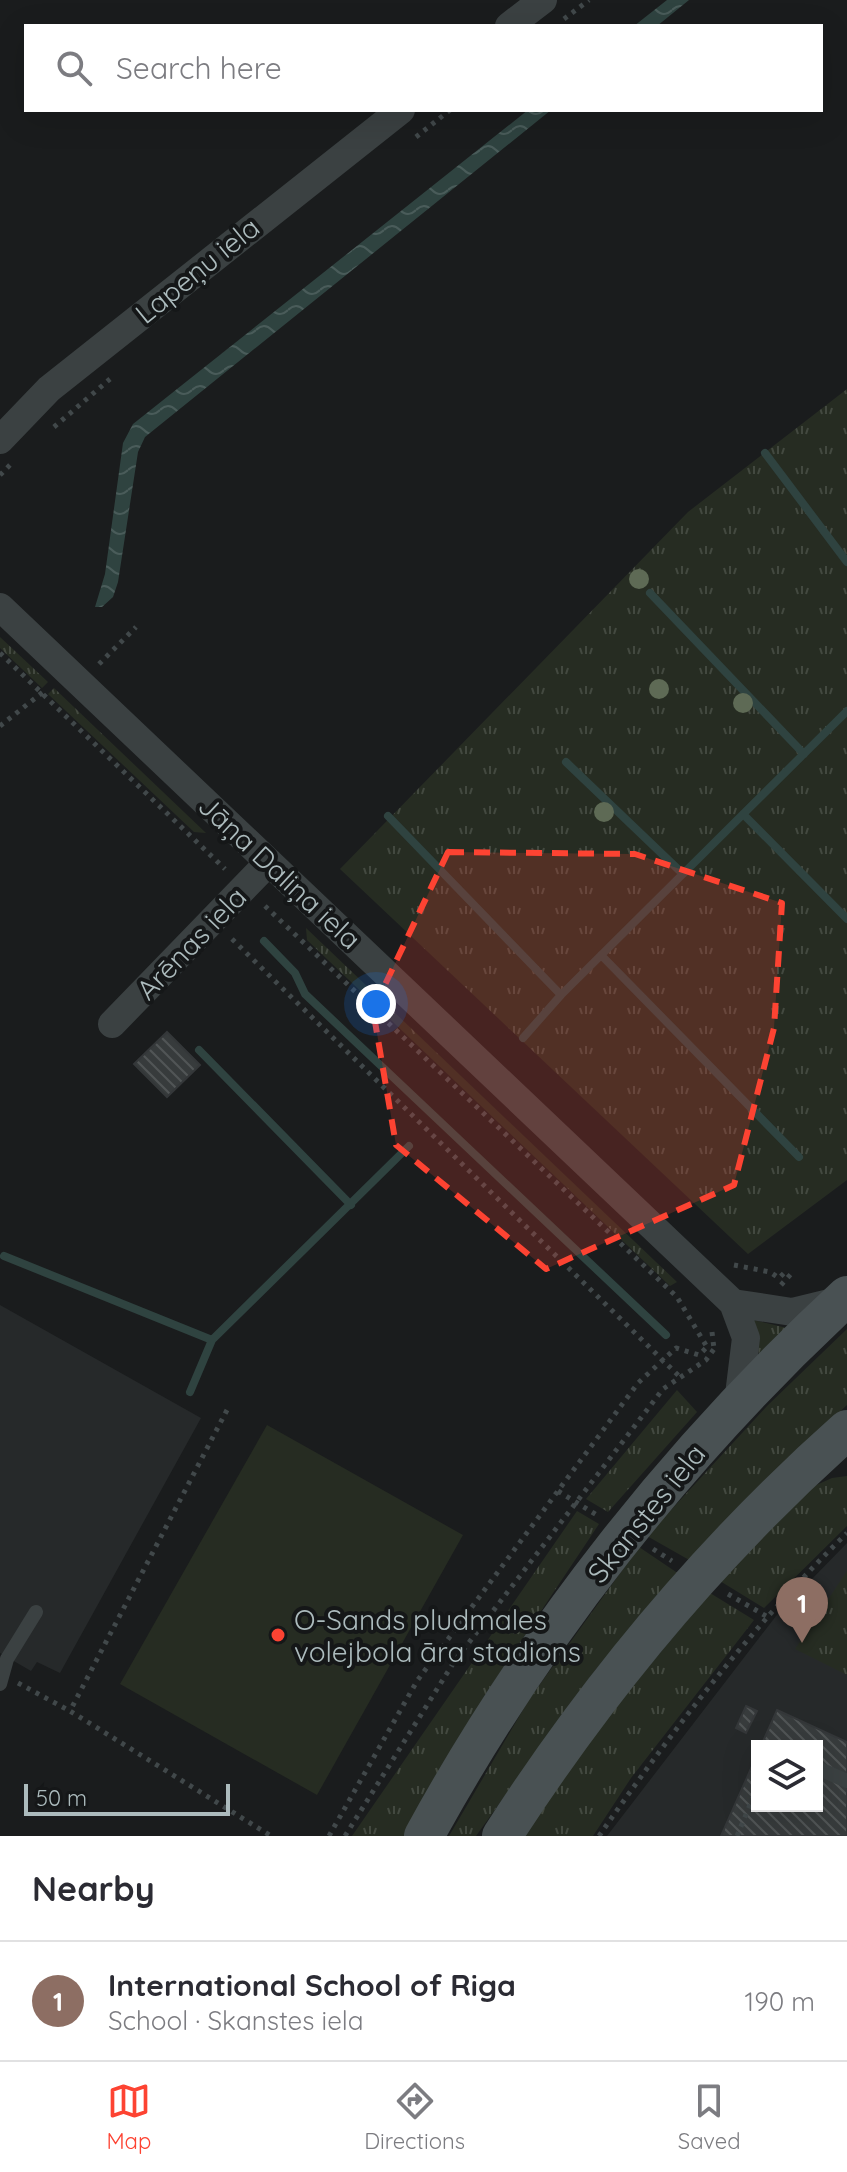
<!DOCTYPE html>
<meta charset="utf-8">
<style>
body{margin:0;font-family:Quicksand,sans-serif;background:#f7f7f7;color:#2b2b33}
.controls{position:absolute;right:24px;bottom:24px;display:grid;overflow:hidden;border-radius:0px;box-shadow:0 8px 32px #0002}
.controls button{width:72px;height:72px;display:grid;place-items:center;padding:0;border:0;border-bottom:2px solid #e1e1e2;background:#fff;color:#2b2b33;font:40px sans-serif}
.scale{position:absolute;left:24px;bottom:20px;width:206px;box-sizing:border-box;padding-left:8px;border:4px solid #acbbbd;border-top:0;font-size:22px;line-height:28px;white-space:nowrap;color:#acbbbd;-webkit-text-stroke:6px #151718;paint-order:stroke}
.you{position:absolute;left:376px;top:1004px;width:28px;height:28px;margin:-20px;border:6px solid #fff;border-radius:50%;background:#1a73e8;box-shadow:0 0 0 12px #1a73e833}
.badge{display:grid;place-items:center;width:52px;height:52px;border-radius:50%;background:#fd4332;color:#fff;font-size:26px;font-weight:700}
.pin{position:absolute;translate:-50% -66px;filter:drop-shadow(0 2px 4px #0008)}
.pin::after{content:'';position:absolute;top:42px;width:28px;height:24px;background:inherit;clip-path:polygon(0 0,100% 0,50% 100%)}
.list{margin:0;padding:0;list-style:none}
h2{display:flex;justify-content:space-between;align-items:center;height:104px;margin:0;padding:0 32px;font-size:34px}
h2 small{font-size:26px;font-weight:400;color:#7c7c81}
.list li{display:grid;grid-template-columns:52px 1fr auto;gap:24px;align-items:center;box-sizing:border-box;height:120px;padding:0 32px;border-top:2px solid #e1e1e2}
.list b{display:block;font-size:30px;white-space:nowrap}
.list p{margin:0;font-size:26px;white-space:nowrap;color:#7c7c81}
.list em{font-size:26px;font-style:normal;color:#7c7c81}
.icon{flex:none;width:44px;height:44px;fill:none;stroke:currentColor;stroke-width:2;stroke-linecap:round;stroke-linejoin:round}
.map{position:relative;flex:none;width:847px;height:1836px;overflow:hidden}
.search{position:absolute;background:#fff;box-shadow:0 8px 32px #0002;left:24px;right:24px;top:24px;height:88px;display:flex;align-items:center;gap:20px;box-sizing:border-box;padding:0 28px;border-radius:0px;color:#7c7c81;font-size:30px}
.sheet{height:224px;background:#fff}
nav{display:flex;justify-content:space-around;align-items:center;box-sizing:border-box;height:112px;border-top:2px solid #e1e1e2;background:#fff;font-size:22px;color:#7c7c81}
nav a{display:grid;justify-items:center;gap:4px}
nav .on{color:#fd4332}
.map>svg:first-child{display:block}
.built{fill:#26292a;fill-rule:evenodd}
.grass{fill:url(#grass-tufts)}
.garden{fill:#262c22}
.water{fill:url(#water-waves)}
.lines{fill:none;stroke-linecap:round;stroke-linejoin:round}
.stream{stroke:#2f4340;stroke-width:8}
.building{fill:url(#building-back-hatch);stroke:#343739;stroke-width:2}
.path{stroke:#41484a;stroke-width:5;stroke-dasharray:4 6;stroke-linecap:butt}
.lane{stroke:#3b4142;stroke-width:14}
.street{stroke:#3b4142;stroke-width:28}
.secondary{stroke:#495153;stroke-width:40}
.tree{fill:#5e6a55}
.marked{fill:#fd4332;fill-opacity:0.2;stroke:#fd4332;stroke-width:6;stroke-dasharray:16 10;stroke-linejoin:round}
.poi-dot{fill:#fd4332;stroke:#151718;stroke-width:3}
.labels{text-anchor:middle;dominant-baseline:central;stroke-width:8;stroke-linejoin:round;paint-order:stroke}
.street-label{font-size:28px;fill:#acbbbd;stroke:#151718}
.poi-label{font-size:28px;fill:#acbbbd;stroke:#151718;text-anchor:start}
</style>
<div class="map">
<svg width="847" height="1836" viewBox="0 0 847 1836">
<defs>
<pattern id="grass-tufts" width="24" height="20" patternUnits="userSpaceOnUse" patternTransform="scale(2)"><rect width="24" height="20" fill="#262c22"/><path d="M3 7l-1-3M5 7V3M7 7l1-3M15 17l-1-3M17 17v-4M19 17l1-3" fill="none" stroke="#434940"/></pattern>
<pattern id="water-waves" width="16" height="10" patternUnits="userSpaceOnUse" patternTransform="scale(2)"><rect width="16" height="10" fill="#2f4340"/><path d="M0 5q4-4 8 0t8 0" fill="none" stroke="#4a5c5a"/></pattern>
<pattern id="building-back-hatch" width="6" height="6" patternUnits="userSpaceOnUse" patternTransform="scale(2)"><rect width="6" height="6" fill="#373b3c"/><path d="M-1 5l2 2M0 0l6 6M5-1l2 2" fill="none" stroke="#515556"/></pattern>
</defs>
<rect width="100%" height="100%" fill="#1a1c1d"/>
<path class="built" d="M 0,1305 L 201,1418 L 60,1673 L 37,1662 L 31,1671 L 0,1653 Z
M 847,1543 L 847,1836 L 607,1836 L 776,1616 ZM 757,1746 L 817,1746 L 817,1806 L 757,1806 Z"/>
<path class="grass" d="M 847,389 L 847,1180 L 748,1254 L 340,869 L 688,512 Z
M 0,637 L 48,682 L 42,688 L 0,648 Z
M 54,688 L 206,833 L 194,832 L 48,694 Z
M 306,928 L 677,1282 L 670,1286 L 307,940 Z
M 753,1320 L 787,1328 L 759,1355 Z
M 847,1329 L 847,1405 L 773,1474 L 691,1561 L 647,1536 L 768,1405 Z
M 677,1390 L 697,1412 L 608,1512 L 586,1499 Z
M 847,1476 L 847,1526 L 764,1608 L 720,1581 L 812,1487 L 832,1478 Z
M 577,1511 L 599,1524 L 485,1695 L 406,1836 L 352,1836 Z
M 639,1547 L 679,1574 L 596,1669 L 476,1836 L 449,1836 L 530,1698 Z
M 847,1571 L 847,1675 L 795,1649 Z
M 710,1593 L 754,1620 L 631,1778 L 593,1836 L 521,1836 L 610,1713 Z"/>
<path class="garden" d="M 267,1425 L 463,1535 L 317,1795 L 120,1684 Z"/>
<path class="water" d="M 667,0 L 689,0 L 657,26 L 634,26 Z
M 528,110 L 551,110 L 145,437 L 138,452 L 118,582 L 113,597 L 102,607 L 95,607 L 105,574 L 123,443 L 133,424 Z"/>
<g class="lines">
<path class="stream" d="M 765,453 L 847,562
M 650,593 L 804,754
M 566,762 L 683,874
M 743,814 L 847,919
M 388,816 L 561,995
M 264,941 L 295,973 L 305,994 L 666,1335
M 601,955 L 799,1157
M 523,1038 L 561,995 L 847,711
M 199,1050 L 351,1205
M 4,1256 L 212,1340
M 190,1392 L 212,1340 L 409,1146"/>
</g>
<path class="building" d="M 167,1032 L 200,1065 L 167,1097 L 134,1064 Z
M 746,1706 L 757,1711 L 746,1733 L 736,1728 Z
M 777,1710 L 847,1742 L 847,1836 L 721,1836 L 757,1755 L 757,1806 L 817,1806 L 817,1746 L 761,1746 Z"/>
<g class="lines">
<path class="path" d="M 564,19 L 589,0
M 416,137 L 450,110
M 54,427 L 110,379
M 0,475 L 10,465
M 0,653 L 225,869
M 99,664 L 136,627
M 0,726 L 43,692
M 265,906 L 677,1297 L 707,1347
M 232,939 L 680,1377
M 734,1265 L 770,1272 L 779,1278 L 786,1271
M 781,1285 L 791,1274
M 712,1332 L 714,1349
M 227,1410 L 70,1711 L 271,1836
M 558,1491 L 600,1517
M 653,1549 L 672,1561
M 728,1594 L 766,1616
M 18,1683 L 70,1711
M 329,1836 L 417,1681 L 638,1383 L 676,1348 L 699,1355 L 708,1346
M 345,1836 L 454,1662 L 663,1389 L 706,1360 L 714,1349
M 599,1836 C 674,1728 753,1625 847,1533
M 737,1836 L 757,1788"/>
<path class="lane" d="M 0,1684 L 7,1659 L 36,1612
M 817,1768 L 847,1781"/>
<path class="street" d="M 509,26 L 543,0
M 0,440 L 49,389 L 401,110
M 0,607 L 733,1303 L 746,1338 L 738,1403
M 112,1024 L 269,862
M 733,1303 L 792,1312 L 837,1301"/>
<path class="secondary" d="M 424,1836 C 534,1635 679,1451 847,1296
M 502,1836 C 598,1687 714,1548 847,1430"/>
</g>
<g class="tree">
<circle cx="639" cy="579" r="10"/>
<circle cx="659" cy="689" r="10"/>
<circle cx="743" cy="703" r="10"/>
<circle cx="604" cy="812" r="10"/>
</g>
<path class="marked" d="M 448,852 L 635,854 L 782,903 L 774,1028 L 734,1185 L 546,1269 L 396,1145 L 373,1010 Z"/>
<circle class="poi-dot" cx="278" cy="1635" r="8"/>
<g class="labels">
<g class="street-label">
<text transform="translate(197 270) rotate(-39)">Lapeņu iela</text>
<text transform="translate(280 872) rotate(43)">Jāņa Daliņa iela</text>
<text transform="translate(191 943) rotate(-46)">Arēnas iela</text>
<text transform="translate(646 1513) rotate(-51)">Skanstes iela</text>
</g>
<g class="poi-label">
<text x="294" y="1619">O-Sands pludmales<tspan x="294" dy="32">volejbola āra stadions</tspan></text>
</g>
</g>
</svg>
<div class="controls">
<button><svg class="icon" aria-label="layers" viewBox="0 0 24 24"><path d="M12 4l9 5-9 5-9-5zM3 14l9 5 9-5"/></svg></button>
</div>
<div class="scale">50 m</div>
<div class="you"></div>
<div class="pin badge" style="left:802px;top:1643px;background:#8d6e63">1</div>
<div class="search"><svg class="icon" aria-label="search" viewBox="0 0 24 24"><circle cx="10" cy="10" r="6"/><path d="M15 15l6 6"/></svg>Search here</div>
</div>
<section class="sheet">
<h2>Nearby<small></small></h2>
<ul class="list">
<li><span class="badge" style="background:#8d6e63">1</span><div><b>International School of Riga</b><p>School · Skanstes iela</p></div><em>190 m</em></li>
</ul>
</section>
<nav>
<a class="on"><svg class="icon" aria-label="map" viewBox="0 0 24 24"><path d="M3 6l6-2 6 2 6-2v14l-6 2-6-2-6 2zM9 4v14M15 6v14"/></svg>Map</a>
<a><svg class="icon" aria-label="directions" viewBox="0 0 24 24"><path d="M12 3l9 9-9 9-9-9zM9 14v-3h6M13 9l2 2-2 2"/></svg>Directions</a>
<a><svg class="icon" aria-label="saved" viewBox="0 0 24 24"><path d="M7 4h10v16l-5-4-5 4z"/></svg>Saved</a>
</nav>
